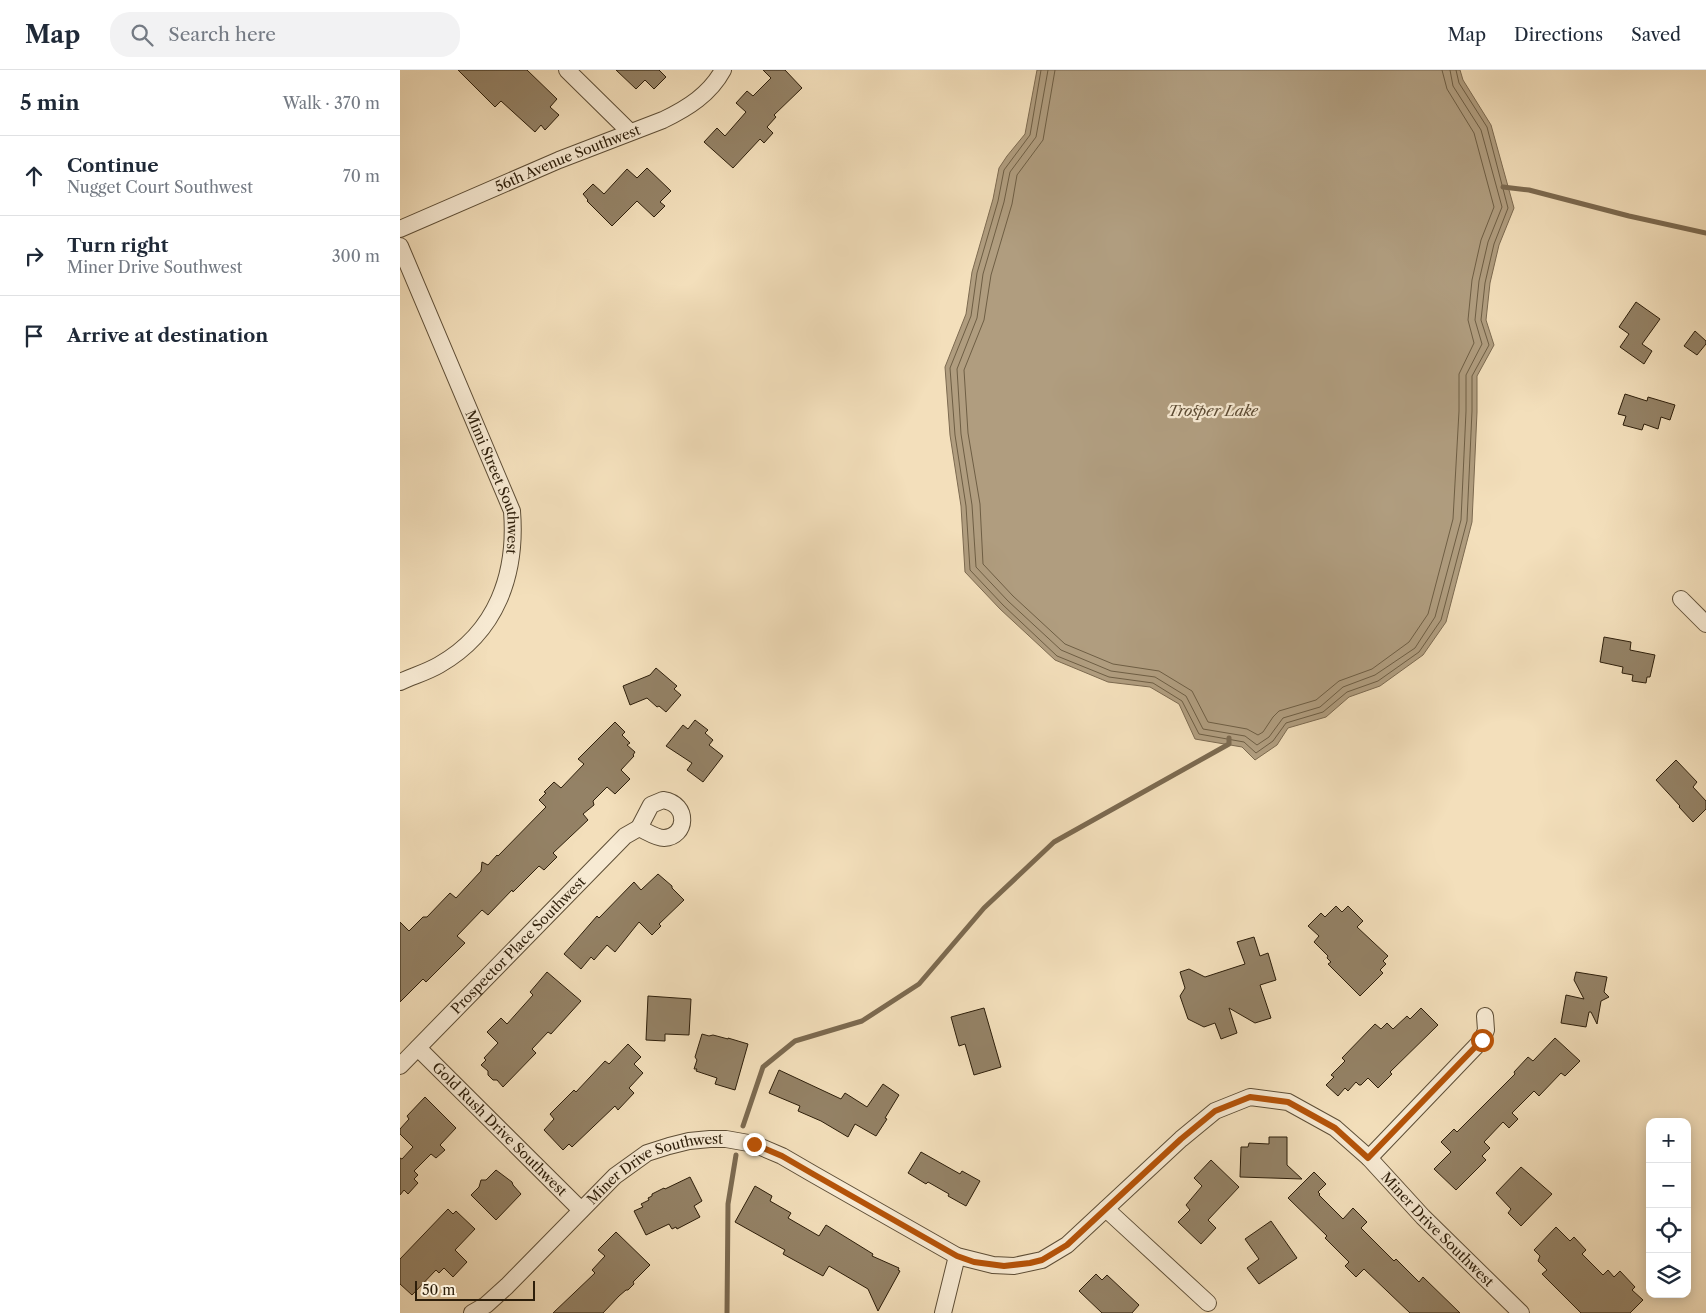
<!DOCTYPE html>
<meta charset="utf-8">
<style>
body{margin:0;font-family:"Libre Caslon Text",serif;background:#f2f2f3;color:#1f2937}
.controls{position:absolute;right:15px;bottom:15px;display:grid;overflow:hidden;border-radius:10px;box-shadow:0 2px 12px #0003}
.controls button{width:45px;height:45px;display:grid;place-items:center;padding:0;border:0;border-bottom:1px solid #e0e1e3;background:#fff;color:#1f2937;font:25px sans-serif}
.scale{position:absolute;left:15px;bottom:12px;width:120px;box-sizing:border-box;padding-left:5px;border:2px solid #2d1e0a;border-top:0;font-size:14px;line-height:18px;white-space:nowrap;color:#2d1e0a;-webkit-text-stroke:4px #f7ead3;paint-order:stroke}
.stop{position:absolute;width:15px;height:15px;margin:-11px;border:4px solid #b45309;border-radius:50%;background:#fff}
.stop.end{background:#b45309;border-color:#fff;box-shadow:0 1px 5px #0008}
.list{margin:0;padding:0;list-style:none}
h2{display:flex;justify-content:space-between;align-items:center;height:65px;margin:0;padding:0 20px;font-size:21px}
h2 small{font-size:16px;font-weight:400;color:#747a83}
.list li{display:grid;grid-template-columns:32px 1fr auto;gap:15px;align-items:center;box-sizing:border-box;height:80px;padding:0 20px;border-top:1px solid #e0e1e3}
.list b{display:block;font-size:19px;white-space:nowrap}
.list p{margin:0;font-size:16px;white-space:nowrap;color:#747a83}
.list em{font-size:16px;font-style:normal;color:#747a83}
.icon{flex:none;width:28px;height:28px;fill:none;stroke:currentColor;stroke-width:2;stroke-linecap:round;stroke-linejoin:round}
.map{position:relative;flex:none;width:1306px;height:1243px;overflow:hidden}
header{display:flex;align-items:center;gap:30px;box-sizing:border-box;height:70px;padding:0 25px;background:#fff;border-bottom:1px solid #e0e1e3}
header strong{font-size:24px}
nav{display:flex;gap:28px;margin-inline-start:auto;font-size:18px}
.search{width:350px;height:45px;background:#f2f2f3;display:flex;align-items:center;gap:12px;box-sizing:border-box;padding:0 18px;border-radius:20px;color:#747a83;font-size:19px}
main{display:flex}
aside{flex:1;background:#fff}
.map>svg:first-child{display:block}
.water{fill:#b09d7f;stroke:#7c6a50}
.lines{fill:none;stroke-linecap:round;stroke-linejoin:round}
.shore{stroke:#6e5e44;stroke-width:1}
.stream{stroke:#7c6a50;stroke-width:5}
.building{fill:#948266;stroke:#2d1e0a}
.minor-casing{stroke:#5e4e36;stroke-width:18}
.minor{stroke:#f7ead3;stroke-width:16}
.route{stroke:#b45309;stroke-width:6}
.labels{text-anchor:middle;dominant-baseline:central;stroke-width:4.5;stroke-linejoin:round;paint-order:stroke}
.street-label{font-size:14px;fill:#2d1e0a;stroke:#f7ead3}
.water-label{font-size:15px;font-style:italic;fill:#5b4a33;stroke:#f7ead3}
</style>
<header>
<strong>Map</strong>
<div class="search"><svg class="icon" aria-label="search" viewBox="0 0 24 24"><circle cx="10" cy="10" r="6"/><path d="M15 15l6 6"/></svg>Search here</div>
<nav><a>Map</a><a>Directions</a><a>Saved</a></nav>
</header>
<main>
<aside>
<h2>5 min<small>Walk · 370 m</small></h2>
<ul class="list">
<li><svg class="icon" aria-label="ahead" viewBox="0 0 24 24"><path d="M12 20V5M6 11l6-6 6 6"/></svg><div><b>Continue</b><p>Nugget Court Southwest</p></div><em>70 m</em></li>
<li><svg class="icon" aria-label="right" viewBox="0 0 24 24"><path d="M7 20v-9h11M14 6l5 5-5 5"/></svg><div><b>Turn right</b><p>Miner Drive Southwest</p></div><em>300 m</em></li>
<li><svg class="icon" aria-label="arrive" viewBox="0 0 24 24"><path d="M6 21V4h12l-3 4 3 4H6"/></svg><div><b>Arrive at destination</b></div></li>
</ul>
</aside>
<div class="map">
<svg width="1306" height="1243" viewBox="0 0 1306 1243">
<rect width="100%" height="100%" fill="#f3dfbb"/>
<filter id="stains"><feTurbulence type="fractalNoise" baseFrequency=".004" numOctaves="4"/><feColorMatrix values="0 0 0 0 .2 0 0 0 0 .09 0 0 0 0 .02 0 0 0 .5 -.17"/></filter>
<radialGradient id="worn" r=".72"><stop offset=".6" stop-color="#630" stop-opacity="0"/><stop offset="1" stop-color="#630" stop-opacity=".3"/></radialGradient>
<path class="water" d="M 637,0 L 1060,0 L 1063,10 L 1091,55 L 1114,138 L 1099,175 L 1090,213 L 1086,250 L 1094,275 L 1077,306 L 1077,342 L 1072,452 L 1046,552 L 1023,585 L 980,616 L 949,627 L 926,647 L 888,658 L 877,675 L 855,690 L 842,677 L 795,669 L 779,634 L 750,617 L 708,612 L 655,590 L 600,539 L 565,502 L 561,436 L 550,365 L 545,297 L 566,244 L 572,202 L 593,129 L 599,98 L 607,86 L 625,64 Z"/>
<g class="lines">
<path class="shore" d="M 641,0 L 630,65 L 604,100 L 598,131 L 577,203 L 571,246 L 550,298 L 555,365 L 566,436 L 570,500 L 603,535 L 657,586 L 709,607 L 753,613 L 782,631 L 799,664 L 844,672 L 856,683 L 873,671 L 886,653 L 923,642 L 947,622 L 978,611 L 1019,582 L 1041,550 L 1067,451 L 1072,341 L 1072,306 L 1089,275 L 1081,250 L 1085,213 L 1094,174 L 1108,138 L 1087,57 L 1059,13 L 1056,0
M 648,0 L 636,67 L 610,102 L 604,132 L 583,204 L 577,248 L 557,299 L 561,364 L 572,435 L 576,497 L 608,531 L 661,580 L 711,601 L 755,607 L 786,626 L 803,659 L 845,666 L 857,675 L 869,667 L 883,648 L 920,637 L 943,617 L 975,605 L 1015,578 L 1035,547 L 1061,450 L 1066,341 L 1066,305 L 1082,274 L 1075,250 L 1079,211 L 1088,172 L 1102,137 L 1081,60 L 1053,16 L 1050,0
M 655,0 L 643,70 L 617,105 L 612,134 L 591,205 L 584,250 L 564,300 L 568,363 L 580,434 L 583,494 L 613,526 L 665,574 L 713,594 L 759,601 L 792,621 L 808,652 L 847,659 L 858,665 L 863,662 L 873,647 L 879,641 L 916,630 L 939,611 L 972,599 L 1009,572 L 1028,544 L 1053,449 L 1059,341 L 1059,304 L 1074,273 L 1068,250 L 1072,210 L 1081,170 L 1094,137 L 1074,63 L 1047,19 L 1042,0"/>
<path class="stream" d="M 1103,117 L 1129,120 L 1229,146 L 1306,163
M 343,1056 L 363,997 L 395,971 L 462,951 L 519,914 L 584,838 L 654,772 L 829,674 L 829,668
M 327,1243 L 328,1134 L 336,1085"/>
</g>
<path class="building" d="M 58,0 L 127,0 L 157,29 L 150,37 L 159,45 L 145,60 L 141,55 L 135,62 L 101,31 L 95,37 Z
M 216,0 L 259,0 L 266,7 L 254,19 L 245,10 L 236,19 Z
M 363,0 L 385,0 L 402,18 L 374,45 L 376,47 L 367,57 L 373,63 L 364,73 L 360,69 L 333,98 L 304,72 L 317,58 L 325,66 L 346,42 L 336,33 L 347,21 L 353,26 L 371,8 Z
M 247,98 L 271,121 L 260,132 L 265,136 L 254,147 L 237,131 L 212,156 L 187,131 L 188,130 L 183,124 L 193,114 L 204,124 L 227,99 L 237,108 Z
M 1236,232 L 1260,249 L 1242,274 L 1252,281 L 1244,294 L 1220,277 L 1229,264 L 1219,257 Z
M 1295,261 L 1306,271 L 1306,274 L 1297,285 L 1284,276 Z
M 1225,324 L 1247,331 L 1248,327 L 1275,335 L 1270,350 L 1261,347 L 1258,359 L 1244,354 L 1242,360 L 1223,355 L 1226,346 L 1218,344 Z
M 1204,567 L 1231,572 L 1230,580 L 1255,585 L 1250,607 L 1247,607 L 1246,613 L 1232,611 L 1233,605 L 1222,603 L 1223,597 L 1200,592 Z
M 256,598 L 277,616 L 274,619 L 281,625 L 266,642 L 259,636 L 257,637 L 247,628 L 230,635 L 223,616 L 250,605 Z
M 295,650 L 308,660 L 305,663 L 313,670 L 309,675 L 323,686 L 303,712 L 287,700 L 292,693 L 266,676 L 283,655 L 288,659 Z
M 215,652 L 225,662 L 222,665 L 230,673 L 227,675 L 235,682 L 233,685 L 234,686 L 221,700 L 230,709 L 215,724 L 207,717 L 193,731 L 194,735 L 183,744 L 188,750 L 153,783 L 157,787 L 144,800 L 139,796 L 113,822 L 112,820 L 88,845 L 82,840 L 57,866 L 65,873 L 26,912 L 23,909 L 0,932 L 0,852 L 9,861 L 23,847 L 27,847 L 50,823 L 56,828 L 81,801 L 82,792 L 88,795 L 97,785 L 98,786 L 146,737 L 139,730 L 146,723 L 144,722 L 154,712 L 161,718 L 184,694 L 178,689 Z
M 1276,690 L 1297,712 L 1293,717 L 1306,731 L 1306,739 L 1293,752 L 1279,737 L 1280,736 L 1256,710 Z
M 258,804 L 272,816 L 272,818 L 284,830 L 259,854 L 261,856 L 252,865 L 239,852 L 215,882 L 207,875 L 194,890 L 191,887 L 181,899 L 164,884 L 197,846 L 199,848 L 234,812 L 241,820 Z
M 936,836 L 942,842 L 948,836 L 963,851 L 957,857 L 988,886 L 983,891 L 986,894 L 980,900 L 983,903 L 960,926 L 928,894 L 931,892 L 927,888 L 928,886 L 914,872 L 919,866 L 908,856 L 921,843 L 925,847 Z
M 854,867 L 860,886 L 868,883 L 876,910 L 860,915 L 871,948 L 855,953 L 829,938 L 837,963 L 821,969 L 815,953 L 804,957 L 788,949 L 780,926 L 785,918 L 780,902 L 789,899 L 805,907 L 845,894 L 837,872 Z
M 147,902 L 181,931 L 151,964 L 148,962 L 132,979 L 136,983 L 103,1017 L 97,1010 L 93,1010 L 88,1005 L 88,1001 L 81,995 L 86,990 L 84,988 L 98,973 L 87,962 L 101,948 L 107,954 L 133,925 L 130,922 Z
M 1176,902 L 1207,907 L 1204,922 L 1209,927 L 1201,931 L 1197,954 L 1191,942 L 1189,942 L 1186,957 L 1161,953 L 1166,925 L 1184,929 L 1174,910 Z
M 248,926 L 291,929 L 289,965 L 265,964 L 265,971 L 246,970 Z
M 584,938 L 601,997 L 574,1005 L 565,974 L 559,976 L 551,947 Z
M 1021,938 L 1038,955 L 990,1002 L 992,1004 L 978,1018 L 968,1008 L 961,1015 L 959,1015 L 956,1012 L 948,1021 L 945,1018 L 938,1026 L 926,1015 L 934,1007 L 931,1005 L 945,991 L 942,988 L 975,954 L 981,959 L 987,953 L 993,959 L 1007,946 L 1010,949 Z
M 302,964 L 309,966 L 313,965 L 328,969 L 328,968 L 348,974 L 335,1020 L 315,1014 L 317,1008 L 296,1001 L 297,999 L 294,999 L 297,990 L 295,987 Z
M 1155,968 L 1180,991 L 1165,1006 L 1161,1003 L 1139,1026 L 1134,1021 L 1112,1043 L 1118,1049 L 1109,1058 L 1103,1052 L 1084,1072 L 1090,1078 L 1082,1086 L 1086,1090 L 1056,1120 L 1034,1099 L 1051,1082 L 1041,1072 L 1054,1059 L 1057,1062 L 1115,1004 L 1114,1002 L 1128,987 L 1133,991 Z
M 228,974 L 241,987 L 234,994 L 243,1003 L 229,1018 L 234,1023 L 218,1040 L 215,1036 L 172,1077 L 169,1074 L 163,1080 L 144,1060 L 154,1049 L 150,1044 L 174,1020 L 176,1022 L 205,991 L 209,994 Z
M 379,1000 L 441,1029 L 445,1023 L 467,1037 L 483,1014 L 499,1025 L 485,1048 L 487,1049 L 476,1066 L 455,1054 L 448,1067 L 421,1051 L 398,1041 L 400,1036 L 369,1023 Z
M 25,1027 L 56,1058 L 40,1075 L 45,1080 L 36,1088 L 31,1084 L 14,1101 L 18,1105 L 14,1109 L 18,1113 L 8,1124 L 4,1120 L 0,1125 L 0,1088 L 2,1089 L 13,1077 L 0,1064 L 0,1059 L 9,1049 L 7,1046 Z
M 869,1067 L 887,1067 L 887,1095 L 902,1109 L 840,1107 L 841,1077 L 848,1077 L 849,1073 L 869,1074 Z
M 521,1082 L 560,1104 L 562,1101 L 580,1111 L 566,1136 L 548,1126 L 549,1124 L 528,1112 L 526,1114 L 508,1103 Z
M 811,1090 L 839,1117 L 808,1150 L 816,1158 L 801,1174 L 778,1152 L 790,1140 L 786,1135 L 802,1116 L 794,1108 Z
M 1121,1097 L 1152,1124 L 1121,1156 L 1108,1143 L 1111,1139 L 1096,1123 Z
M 96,1100 L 112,1112 L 113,1115 L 121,1124 L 96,1150 L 71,1125 L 79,1117 L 81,1110 L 86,1110 Z
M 914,1102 L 926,1114 L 918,1122 L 920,1124 L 919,1125 L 943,1149 L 953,1138 L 967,1152 L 961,1158 L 994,1191 L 996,1189 L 1019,1212 L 1023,1207 L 1060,1243 L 1010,1243 L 964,1199 L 956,1207 L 945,1196 L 949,1192 L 925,1168 L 927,1166 L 888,1128 Z
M 290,1107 L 302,1131 L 294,1136 L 300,1147 L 277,1159 L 276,1157 L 272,1159 L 269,1154 L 246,1165 L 234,1141 L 243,1137 L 241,1134 L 249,1130 L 248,1128 L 252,1126 L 252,1124 L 264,1118 L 265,1119 Z
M 355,1116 L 372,1126 L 370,1131 L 391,1143 L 388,1148 L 419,1166 L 426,1155 L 473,1184 L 472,1186 L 499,1198 L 498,1200 L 500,1201 L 478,1241 L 468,1219 L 429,1196 L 423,1206 L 383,1184 L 385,1180 L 335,1152 Z
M 48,1139 L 53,1144 L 56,1141 L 75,1159 L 55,1180 L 67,1192 L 53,1207 L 44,1198 L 39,1203 L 36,1200 L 12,1225 L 0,1214 L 0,1189 Z
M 871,1151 L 897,1188 L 859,1214 L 847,1198 L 859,1189 L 845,1169 Z
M 1156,1157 L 1170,1171 L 1174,1167 L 1186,1180 L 1182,1184 L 1203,1205 L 1208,1200 L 1214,1207 L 1220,1201 L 1235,1217 L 1232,1220 L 1243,1230 L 1230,1243 L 1181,1243 L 1142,1204 L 1147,1200 L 1138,1191 L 1140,1186 L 1134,1180 Z
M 216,1162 L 250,1195 L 233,1212 L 234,1214 L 228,1220 L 226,1220 L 219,1226 L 203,1243 L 153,1243 L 195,1203 L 192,1200 L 205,1186 L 198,1180 Z
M 696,1204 L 702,1210 L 707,1205 L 739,1235 L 732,1243 L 702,1243 L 679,1221 Z"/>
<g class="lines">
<defs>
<g id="minor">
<path d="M 167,0 L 230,62"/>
<path id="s1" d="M 0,159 L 159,90 L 263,50 C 288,38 310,24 323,0"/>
<path id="s2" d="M 0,176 L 112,441 C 117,504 97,562 39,595 C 27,602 13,606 0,612"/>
<path d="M 1281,529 L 1306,554"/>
<path d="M 263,730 C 290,734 287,767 264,768 C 256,768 246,761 239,758 L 251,735 Z"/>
<path id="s3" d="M 18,978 L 181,1140"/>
<path id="s4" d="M 0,996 L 225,766 L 239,758"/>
<path d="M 969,1088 L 1082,970 L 1086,960 L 1085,946"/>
<path d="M 706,1139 L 808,1233"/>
<path id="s5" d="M 72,1243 L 86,1235 L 107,1216 L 215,1106 L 247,1083 L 269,1076 L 289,1071 L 310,1069 L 326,1069 L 354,1074 L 382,1086 L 413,1104 L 557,1186 L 593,1195 L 614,1196 L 642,1190 L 667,1175 L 781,1069 L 815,1041 L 850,1027 L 888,1032 L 935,1058 L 969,1088 L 1023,1147 L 1121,1243"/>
<path d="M 543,1243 L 557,1186"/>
</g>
</defs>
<use href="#minor" class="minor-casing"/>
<use href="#minor" class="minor"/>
</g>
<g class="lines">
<path class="route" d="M 354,1074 L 382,1086 L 413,1104 L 557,1186 L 574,1192 L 604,1196 L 630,1193 L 642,1190 L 667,1175 L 781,1069 L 815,1041 L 850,1027 L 888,1032 L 935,1058 L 968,1088 L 1082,970"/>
</g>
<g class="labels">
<g class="street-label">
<text stroke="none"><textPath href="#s1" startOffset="182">56th Avenue Southwest</textPath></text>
<text stroke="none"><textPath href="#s2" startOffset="255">Mimi Street Southwest</textPath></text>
<text stroke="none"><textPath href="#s4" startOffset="169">Prospector Place Southwest</textPath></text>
<text stroke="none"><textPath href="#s3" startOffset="115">Gold Rush Drive Southwest</textPath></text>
<text stroke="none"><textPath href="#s5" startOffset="239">Miner Drive Southwest</textPath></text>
<text stroke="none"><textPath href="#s5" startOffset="1169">Miner Drive Southwest</textPath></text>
</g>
<g class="water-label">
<text x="813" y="340">Trosper Lake</text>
</g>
</g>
<rect width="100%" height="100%" filter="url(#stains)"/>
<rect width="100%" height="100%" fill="url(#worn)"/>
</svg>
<div class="controls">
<button>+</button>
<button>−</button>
<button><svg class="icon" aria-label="locate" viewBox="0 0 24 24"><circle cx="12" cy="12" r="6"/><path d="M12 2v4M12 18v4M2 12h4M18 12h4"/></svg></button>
<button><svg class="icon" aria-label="layers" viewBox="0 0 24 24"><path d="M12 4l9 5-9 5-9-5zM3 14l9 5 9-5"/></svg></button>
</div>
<div class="scale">50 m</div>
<div class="stop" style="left:1082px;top:970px"></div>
<div class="stop end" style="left:354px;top:1074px"></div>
</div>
</main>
